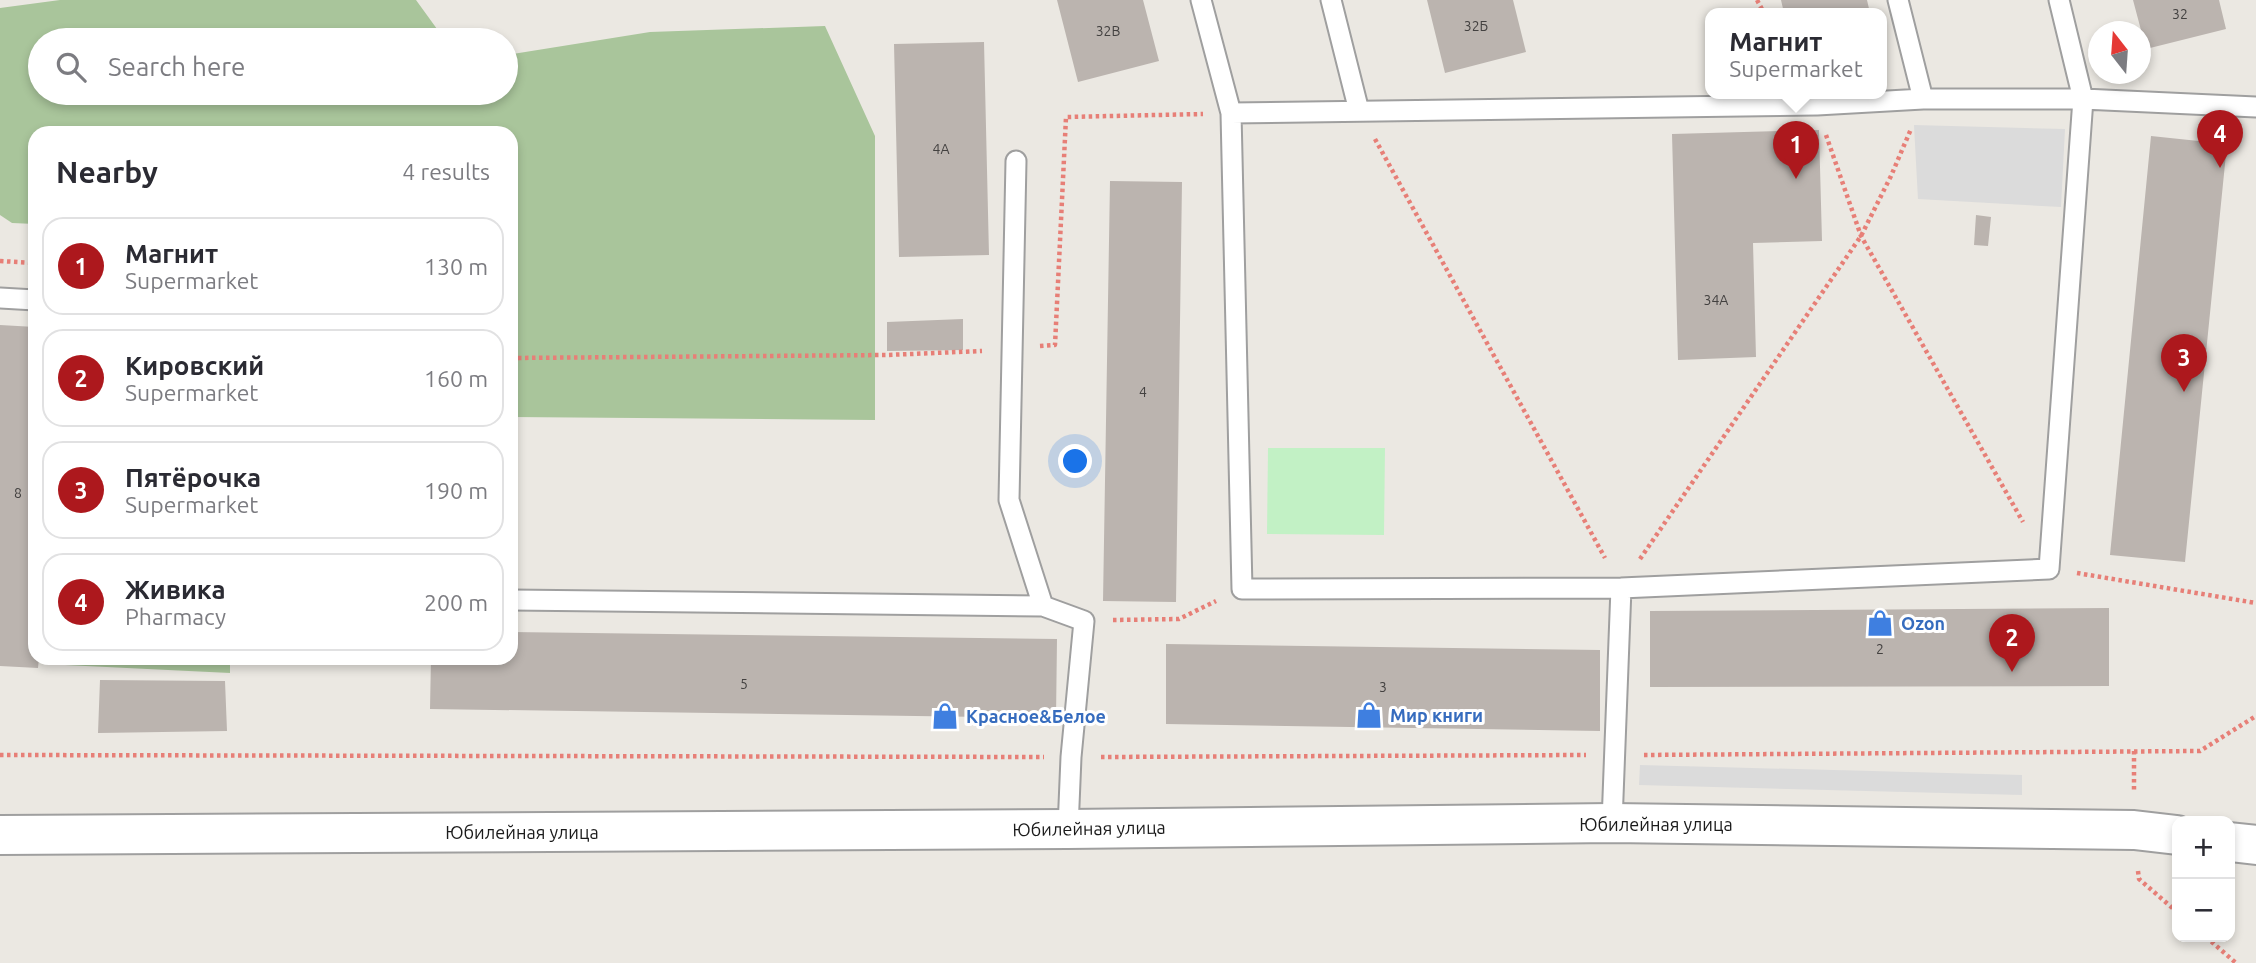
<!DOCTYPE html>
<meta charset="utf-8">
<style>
body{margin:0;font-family:Ubuntu,sans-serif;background:#f2f2f3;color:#2b2b33}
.controls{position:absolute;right:21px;bottom:21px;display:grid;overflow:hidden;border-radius:14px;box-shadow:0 4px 10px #0003}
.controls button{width:63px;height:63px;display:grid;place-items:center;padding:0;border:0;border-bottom:2px solid #e1e1e2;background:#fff;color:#2b2b33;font:35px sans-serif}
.compass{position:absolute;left:2088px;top:21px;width:63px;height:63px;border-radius:50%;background:#fff;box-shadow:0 4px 10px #0003;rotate:343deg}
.you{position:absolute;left:1076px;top:462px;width:24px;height:24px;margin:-18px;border:5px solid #fff;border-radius:50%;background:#1a73e8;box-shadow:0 0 0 10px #1a73e833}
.badge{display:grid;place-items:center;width:46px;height:46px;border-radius:50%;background:#ad181d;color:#fff;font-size:23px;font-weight:700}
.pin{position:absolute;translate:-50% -58px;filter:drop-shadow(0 2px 4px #0008)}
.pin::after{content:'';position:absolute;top:37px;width:24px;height:21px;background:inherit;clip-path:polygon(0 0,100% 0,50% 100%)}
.popup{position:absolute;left:1705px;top:8px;width:182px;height:91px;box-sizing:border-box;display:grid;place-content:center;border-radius:14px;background:#fff;filter:drop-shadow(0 2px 5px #0005);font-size:23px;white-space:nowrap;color:#7c7c81}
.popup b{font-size:26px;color:#2b2b33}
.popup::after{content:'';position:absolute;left:50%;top:100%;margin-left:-14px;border:14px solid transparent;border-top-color:#fff}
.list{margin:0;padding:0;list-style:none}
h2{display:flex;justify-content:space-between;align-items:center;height:91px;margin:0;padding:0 28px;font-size:30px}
h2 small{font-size:23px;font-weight:400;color:#7c7c81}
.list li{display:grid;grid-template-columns:46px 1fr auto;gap:21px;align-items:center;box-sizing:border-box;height:98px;margin:0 14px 14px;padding:0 14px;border:2px solid #e1e1e2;border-radius:21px}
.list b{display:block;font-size:26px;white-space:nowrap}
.list p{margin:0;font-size:23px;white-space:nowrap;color:#7c7c81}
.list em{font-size:23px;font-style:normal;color:#7c7c81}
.icon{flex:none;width:38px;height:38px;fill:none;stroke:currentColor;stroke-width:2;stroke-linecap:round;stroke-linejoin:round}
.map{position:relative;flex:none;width:2256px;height:963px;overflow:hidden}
.search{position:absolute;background:#fff;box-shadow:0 4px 10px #0003;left:28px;top:28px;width:490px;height:77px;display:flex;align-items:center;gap:18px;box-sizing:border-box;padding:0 24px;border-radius:38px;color:#7c7c81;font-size:26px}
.panel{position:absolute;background:#fff;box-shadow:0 4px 10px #0003;left:28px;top:126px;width:490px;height:539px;border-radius:21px}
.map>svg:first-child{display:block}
.forest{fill:#a9c59b}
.park{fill:#c2f1c5}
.parking{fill:#dbdbdb}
.building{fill:#bbb4af}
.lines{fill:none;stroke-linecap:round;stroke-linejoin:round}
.service-casing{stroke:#9f9f9f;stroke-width:23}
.tertiary-casing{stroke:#9f9f9f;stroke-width:42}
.path{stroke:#e77f77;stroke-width:4.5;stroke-dasharray:3.5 3.5;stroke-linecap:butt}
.service{stroke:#fff;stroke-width:19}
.tertiary{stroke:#fff;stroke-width:38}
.labels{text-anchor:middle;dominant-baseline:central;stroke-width:6;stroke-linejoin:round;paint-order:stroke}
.number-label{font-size:14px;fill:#434140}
.shop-label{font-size:18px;font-weight:bold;fill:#366cbe;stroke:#fff;text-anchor:start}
.street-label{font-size:18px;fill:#1b1b1b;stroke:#fff}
</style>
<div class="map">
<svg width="2256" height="963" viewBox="0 0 2256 963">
<rect width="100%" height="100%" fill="#ebe8e2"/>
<path class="forest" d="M 60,0 L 416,0 L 445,40 L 40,40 L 40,93 L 506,93 L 506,55 L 650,32 L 825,26 L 875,136 L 875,420 L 511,417 L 511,133 L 35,133 L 35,224 L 12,223 L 0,215 L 0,8 Z
M 65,658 L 230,658 L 230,673 L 65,665 Z"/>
<path class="park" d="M 1268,448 L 1385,448 L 1384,535 L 1267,534 Z"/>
<path class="parking" d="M 1914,125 L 2065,129 L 2061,207 L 1918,199 Z
M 1640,765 L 2022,775 L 2022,795 L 1639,785 Z"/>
<path class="building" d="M 1057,0 L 1143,0 L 1159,61 L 1078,82 Z
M 1427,0 L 1513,0 L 1526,52 L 1445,73 Z
M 1781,0 L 1867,0 L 1870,13 L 1784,13 Z
M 2133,0 L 2219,0 L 2226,29 L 2146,49 Z
M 984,42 L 989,255 L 899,257 L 894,44 Z
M 1819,130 L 1822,241 L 1753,243 L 1756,357 L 1678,360 L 1672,134 Z
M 2151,136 L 2227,144 L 2185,562 L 2110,555 Z
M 1110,181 L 1182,182 L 1176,602 L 1103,601 Z
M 1976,215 L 1991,217 L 1988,246 L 1974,245 Z
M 963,319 L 963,350 L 887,351 L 887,322 Z
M 0,325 L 35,327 L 35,658 L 39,658 L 38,668 L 0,666 Z
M 2109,608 L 2109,686 L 1650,687 L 1650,611 Z
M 511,632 L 1057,639 L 1056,718 L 430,709 L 431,658 L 511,658 Z
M 1166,644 L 1600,650 L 1600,731 L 1166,724 Z
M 258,658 L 344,658 L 344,663 L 258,661 Z
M 100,680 L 225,681 L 227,731 L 98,733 Z"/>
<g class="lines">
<defs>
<path id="service" d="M 1201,0 L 1231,113
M 1331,0 L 1359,111
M 1898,0 L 1923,99
M 2059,0 L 2083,99 L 2256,107
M 1923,99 L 2083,99 L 2049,569 L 1621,588 L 1242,589 L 1231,113 L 1817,105 Z
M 1016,161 L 1009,500 L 1043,606
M 0,298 L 35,300
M 511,600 L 1043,606 L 1084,621 L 1071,757 L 1068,829
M 1612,823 L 1621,588"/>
<path id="tertiary" d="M 0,835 L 1068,829 L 1612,823 L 2134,830 L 2177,835
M 2230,842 L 2256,845"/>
</defs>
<use href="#service" class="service-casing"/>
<use href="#tertiary" class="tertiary-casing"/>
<path class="path" d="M 1757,0 L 1764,13
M 1826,135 L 1861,236 L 2023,522
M 1375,139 L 1605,558
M 0,261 L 35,263
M 1040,346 L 1055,345 L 1066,117 L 1203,114
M 511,358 L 887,355 L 982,351
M 1640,559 L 1861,236 L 1891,176 L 1911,129
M 2077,573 L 2256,603
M 1113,620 L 1179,619 L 1216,601
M 2134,751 L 2134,792
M 0,755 L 1044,757
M 1644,755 L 2200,751 L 2256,716
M 1101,757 L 1586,755
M 2138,871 L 2139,879 L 2177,912
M 2206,937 L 2236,963"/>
<use href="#service" class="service"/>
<use href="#tertiary" class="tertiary"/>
</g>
<defs>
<symbol id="shop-bare" viewBox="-9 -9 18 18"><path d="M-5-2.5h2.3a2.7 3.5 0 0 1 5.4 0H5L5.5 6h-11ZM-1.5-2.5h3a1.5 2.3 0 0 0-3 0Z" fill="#3f7fe0" stroke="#fff" stroke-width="2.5" paint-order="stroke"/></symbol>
</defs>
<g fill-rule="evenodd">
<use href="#shop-bare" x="1861" y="604" width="38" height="38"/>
<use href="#shop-bare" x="1350" y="696" width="38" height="38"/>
<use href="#shop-bare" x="926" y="697" width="38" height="38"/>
</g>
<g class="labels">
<g class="number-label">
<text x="2180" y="14">32</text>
<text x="1476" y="26">32Б</text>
<text x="1108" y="31">32В</text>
<text x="941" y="149">4А</text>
<text x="1716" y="300">34А</text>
<text x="1143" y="392">4</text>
<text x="18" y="493">8</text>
<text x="1880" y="649">2</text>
<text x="744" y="684">5</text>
<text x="1383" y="687">3</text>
</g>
<g class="shop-label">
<text x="1901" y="623">Ozon</text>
<text x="1390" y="715">Мир книги</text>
<text x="966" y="716">Красное&amp;Белое</text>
</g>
<g class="street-label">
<text x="1656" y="824">Юбилейная улица</text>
<text transform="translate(1089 828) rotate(-1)">Юбилейная улица</text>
<text x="522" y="832">Юбилейная улица</text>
</g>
</g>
</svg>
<div class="controls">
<button>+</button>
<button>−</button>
</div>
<svg class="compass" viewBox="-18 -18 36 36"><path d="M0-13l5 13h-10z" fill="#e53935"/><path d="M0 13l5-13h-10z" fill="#7c7c81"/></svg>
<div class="you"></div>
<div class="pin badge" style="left:1796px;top:179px">1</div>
<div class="popup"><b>Магнит</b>Supermarket</div>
<div class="pin badge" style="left:2012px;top:672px">2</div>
<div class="pin badge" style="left:2184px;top:392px">3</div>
<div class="pin badge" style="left:2220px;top:168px">4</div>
<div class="search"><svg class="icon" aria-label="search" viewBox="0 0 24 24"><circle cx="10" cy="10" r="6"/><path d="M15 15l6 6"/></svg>Search here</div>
<section class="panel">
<h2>Nearby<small>4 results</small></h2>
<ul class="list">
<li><span class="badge">1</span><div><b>Магнит</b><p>Supermarket</p></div><em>130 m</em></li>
<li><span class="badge">2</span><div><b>Кировский</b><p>Supermarket</p></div><em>160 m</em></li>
<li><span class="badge">3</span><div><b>Пятёрочка</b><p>Supermarket</p></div><em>190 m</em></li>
<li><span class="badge">4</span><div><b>Живика</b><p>Pharmacy</p></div><em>200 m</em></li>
</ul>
</section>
</div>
